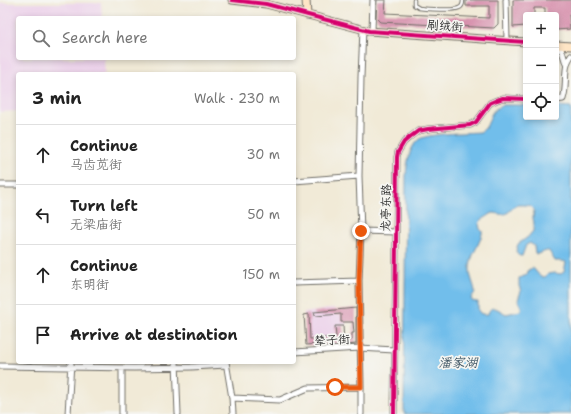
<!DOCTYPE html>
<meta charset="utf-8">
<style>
body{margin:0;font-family:"Shantell Sans","LXGW WenKai TC",sans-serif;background:#f2f2f2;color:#222}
.controls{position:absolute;right:12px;top:12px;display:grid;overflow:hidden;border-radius:4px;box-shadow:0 2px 6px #0003}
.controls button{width:36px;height:36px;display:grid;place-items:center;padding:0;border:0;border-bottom:1px solid #e0e0e0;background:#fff;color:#222;font:20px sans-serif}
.stop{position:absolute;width:12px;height:12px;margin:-9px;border:3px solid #ea580c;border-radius:50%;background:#fff}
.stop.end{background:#ea580c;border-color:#fff;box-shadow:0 1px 4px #0008}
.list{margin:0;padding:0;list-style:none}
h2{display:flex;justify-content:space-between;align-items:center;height:52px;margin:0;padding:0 16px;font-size:17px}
h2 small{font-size:13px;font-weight:400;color:#767676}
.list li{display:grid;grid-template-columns:26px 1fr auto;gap:12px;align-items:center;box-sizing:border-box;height:60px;padding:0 16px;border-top:1px solid #e0e0e0}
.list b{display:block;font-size:15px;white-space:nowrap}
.list p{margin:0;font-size:13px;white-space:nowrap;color:#767676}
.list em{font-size:13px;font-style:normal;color:#767676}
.icon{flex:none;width:22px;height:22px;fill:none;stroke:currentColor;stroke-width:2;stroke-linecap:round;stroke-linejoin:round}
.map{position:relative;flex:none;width:571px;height:414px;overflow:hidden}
.search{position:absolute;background:#fff;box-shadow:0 2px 6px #0003;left:16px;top:16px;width:280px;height:44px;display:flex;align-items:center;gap:10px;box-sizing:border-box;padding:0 14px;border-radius:4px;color:#767676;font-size:15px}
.panel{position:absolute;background:#fff;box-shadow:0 2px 6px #0003;left:16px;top:72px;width:280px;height:292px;border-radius:4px}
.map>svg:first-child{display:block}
.built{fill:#ecd1ea}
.water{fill:#71beeb;stroke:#4e748b;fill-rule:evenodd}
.building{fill:#d68daa}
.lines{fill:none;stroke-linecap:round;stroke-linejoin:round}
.lane-casing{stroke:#706e67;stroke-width:4.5}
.street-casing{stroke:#706e67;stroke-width:7}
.secondary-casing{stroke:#706e67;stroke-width:9}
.lane{stroke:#fff;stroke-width:2.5}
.street{stroke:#fff;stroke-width:5}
.secondary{stroke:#fee5c5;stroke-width:7}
.cycleway-casing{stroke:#f6f6f2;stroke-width:6}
.cycleway{stroke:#d6006c;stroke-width:4}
.route{stroke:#ea580c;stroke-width:5}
.labels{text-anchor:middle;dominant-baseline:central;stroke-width:3.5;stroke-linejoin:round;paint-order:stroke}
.street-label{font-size:12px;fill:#2b2b2b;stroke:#f6f6f2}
.water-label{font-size:13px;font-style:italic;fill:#405765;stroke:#f6f6f2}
</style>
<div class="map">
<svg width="571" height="414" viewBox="0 0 571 414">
<rect width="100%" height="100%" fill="#f6f6f2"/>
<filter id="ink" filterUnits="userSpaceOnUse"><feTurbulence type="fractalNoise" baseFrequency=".025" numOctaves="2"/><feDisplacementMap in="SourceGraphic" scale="8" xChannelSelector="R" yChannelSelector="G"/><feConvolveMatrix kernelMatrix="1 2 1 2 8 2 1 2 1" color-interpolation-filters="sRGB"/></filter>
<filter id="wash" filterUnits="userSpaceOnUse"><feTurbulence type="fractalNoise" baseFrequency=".012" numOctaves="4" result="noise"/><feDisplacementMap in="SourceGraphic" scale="16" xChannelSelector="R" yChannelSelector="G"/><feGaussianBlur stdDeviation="0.9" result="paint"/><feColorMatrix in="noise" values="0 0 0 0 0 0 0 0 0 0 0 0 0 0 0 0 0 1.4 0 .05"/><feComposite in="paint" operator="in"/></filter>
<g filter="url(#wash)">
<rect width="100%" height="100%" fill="#f1ead7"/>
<path class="built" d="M 0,3 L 101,3 L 102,18 L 18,18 L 18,58 L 104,58 L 105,74 L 18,74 L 18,111 L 0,112 Z
M 335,308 L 335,315 L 346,314 L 346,325 L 343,326 L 344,343 L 306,345 L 304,313 Z"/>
<path class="water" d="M 503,105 L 526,105 L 526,117 L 556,117 L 556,106 L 571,107 L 571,414 L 404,414 L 406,175 C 407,164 409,148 418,140 C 427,133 467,133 480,132 C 493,126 485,111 503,105 ZM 517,205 C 524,205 530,204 534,210 L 533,218 L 534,223 L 533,231 L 528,237 L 518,244 L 516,251 C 517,254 518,256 522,256 L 526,245 L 530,243 L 534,246 L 535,253 L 536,254 C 541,254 546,250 549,251 L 555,261 L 562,261 L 566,262 L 564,272 L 561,274 L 554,273 L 548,274 L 545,277 L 543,277 L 539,275 L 533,268 L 528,270 L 527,275 L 519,278 L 519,286 L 521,291 L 518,300 C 520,304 523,307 520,311 L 506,314 C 499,310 491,303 488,314 C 483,315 478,314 478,308 C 478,306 478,304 478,302 C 470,302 469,298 475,293 C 475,285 469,277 470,268 C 470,256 479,246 482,234 L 482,231 L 480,229 L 479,224 L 481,220 C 486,218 490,214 493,213 C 498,213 502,216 507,213 C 511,211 512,207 517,205 Z"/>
<g id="blocks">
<path class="building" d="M 377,0 L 386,0 L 385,13 L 489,18 L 489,6 L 466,6 L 466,0 L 498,0 L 498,24 L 494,28 L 380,22 L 376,18 Z
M 513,0 L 571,0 L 571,15 L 569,15 L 570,29 L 556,30 L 556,15 L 545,15 L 545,8 L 534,8 L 534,15 L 526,15 L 526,26 L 513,27 Z
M 356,308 L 356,344 L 345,345 L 344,340 L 352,340 L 352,333 L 354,333 L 353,322 L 341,322 L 341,314 L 315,316 L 314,312 Z
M 309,314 L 310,339 L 336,337 L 335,326 L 343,326 L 344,342 L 306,345 L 304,315 Z"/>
</g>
</g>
<g filter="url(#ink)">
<use href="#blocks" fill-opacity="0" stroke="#706e67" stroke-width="1"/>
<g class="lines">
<defs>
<path id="lane" d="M 414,0 L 414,5 L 419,8 C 426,9 454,11 459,8 C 463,7 463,3 463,0"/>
<path id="street" d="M 506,0 L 507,40
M 372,31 L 373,0
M 556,47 L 562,51 L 566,64
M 556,100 L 563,99 C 568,85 562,68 571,56
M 294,181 L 359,176
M 0,185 L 18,185
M 361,231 L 396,232
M 294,283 L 359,281
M 294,352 L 360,348 L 394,350
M 176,362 L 178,414
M 226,362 L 232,398 L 233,414
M 0,366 L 134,368 L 191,367 L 226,365
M 122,368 L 122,414
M 232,398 L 280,400 L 308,388 L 361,387
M 68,414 L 71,362
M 361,414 L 361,387 L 359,281 L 361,231 L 359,176 L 361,77 L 363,29
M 394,414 L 397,157 L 398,152 L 404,142 L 410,137 L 418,131 L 428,129 L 470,125 L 476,122 L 490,103 L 497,100 L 503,98 L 526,99"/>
<path id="secondary" d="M 232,0 L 266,4 L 369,31 L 526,42
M 306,0 L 307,15
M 556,45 L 571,46"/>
</defs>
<use href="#lane" class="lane-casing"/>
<use href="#street" class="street-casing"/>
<use href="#secondary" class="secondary-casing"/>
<use href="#lane" class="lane"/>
<use href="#street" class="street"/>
<use href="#secondary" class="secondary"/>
<defs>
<path id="cycleway" d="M 232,0 L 266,4 L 369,31 L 526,42
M 394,414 L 397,157 L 398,152 L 404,142 L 410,137 L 418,131 L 428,129 L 470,125 L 476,122 L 490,103 L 497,100 L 503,98 L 526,99"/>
</defs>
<use href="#cycleway" class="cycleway-casing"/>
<use href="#cycleway" class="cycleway"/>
</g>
</g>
<g class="lines" filter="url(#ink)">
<path class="route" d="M 335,387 L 361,387 L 359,281 L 361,231"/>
</g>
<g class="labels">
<g class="street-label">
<text transform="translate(445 26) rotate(4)">刷绒街</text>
<text transform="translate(386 208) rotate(-89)">龙亭东路</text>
<text transform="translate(332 340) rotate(-3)">辇子街</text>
</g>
<g class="water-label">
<text x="458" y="362">潘家湖</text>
</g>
</g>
</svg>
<div class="controls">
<button>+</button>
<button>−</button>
<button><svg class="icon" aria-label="locate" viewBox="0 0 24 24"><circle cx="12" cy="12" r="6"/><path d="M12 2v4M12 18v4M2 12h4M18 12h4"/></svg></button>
</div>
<div class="stop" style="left:335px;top:387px"></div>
<div class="stop end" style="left:361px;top:231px"></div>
<div class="search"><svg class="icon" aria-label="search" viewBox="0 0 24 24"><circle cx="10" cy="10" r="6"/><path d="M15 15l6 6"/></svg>Search here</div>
<section class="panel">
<h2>3 min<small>Walk · 230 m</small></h2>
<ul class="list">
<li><svg class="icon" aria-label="ahead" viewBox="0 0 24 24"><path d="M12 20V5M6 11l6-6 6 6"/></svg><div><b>Continue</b><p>马齿苋街</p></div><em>30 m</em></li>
<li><svg class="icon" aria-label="left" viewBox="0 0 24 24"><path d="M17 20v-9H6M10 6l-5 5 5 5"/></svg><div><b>Turn left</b><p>无梁庙街</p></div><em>50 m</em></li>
<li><svg class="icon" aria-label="ahead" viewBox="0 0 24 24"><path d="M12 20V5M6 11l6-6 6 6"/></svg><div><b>Continue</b><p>东明街</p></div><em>150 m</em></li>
<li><svg class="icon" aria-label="arrive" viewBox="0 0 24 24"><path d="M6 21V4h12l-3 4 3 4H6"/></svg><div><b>Arrive at destination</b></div></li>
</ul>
</section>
</div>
